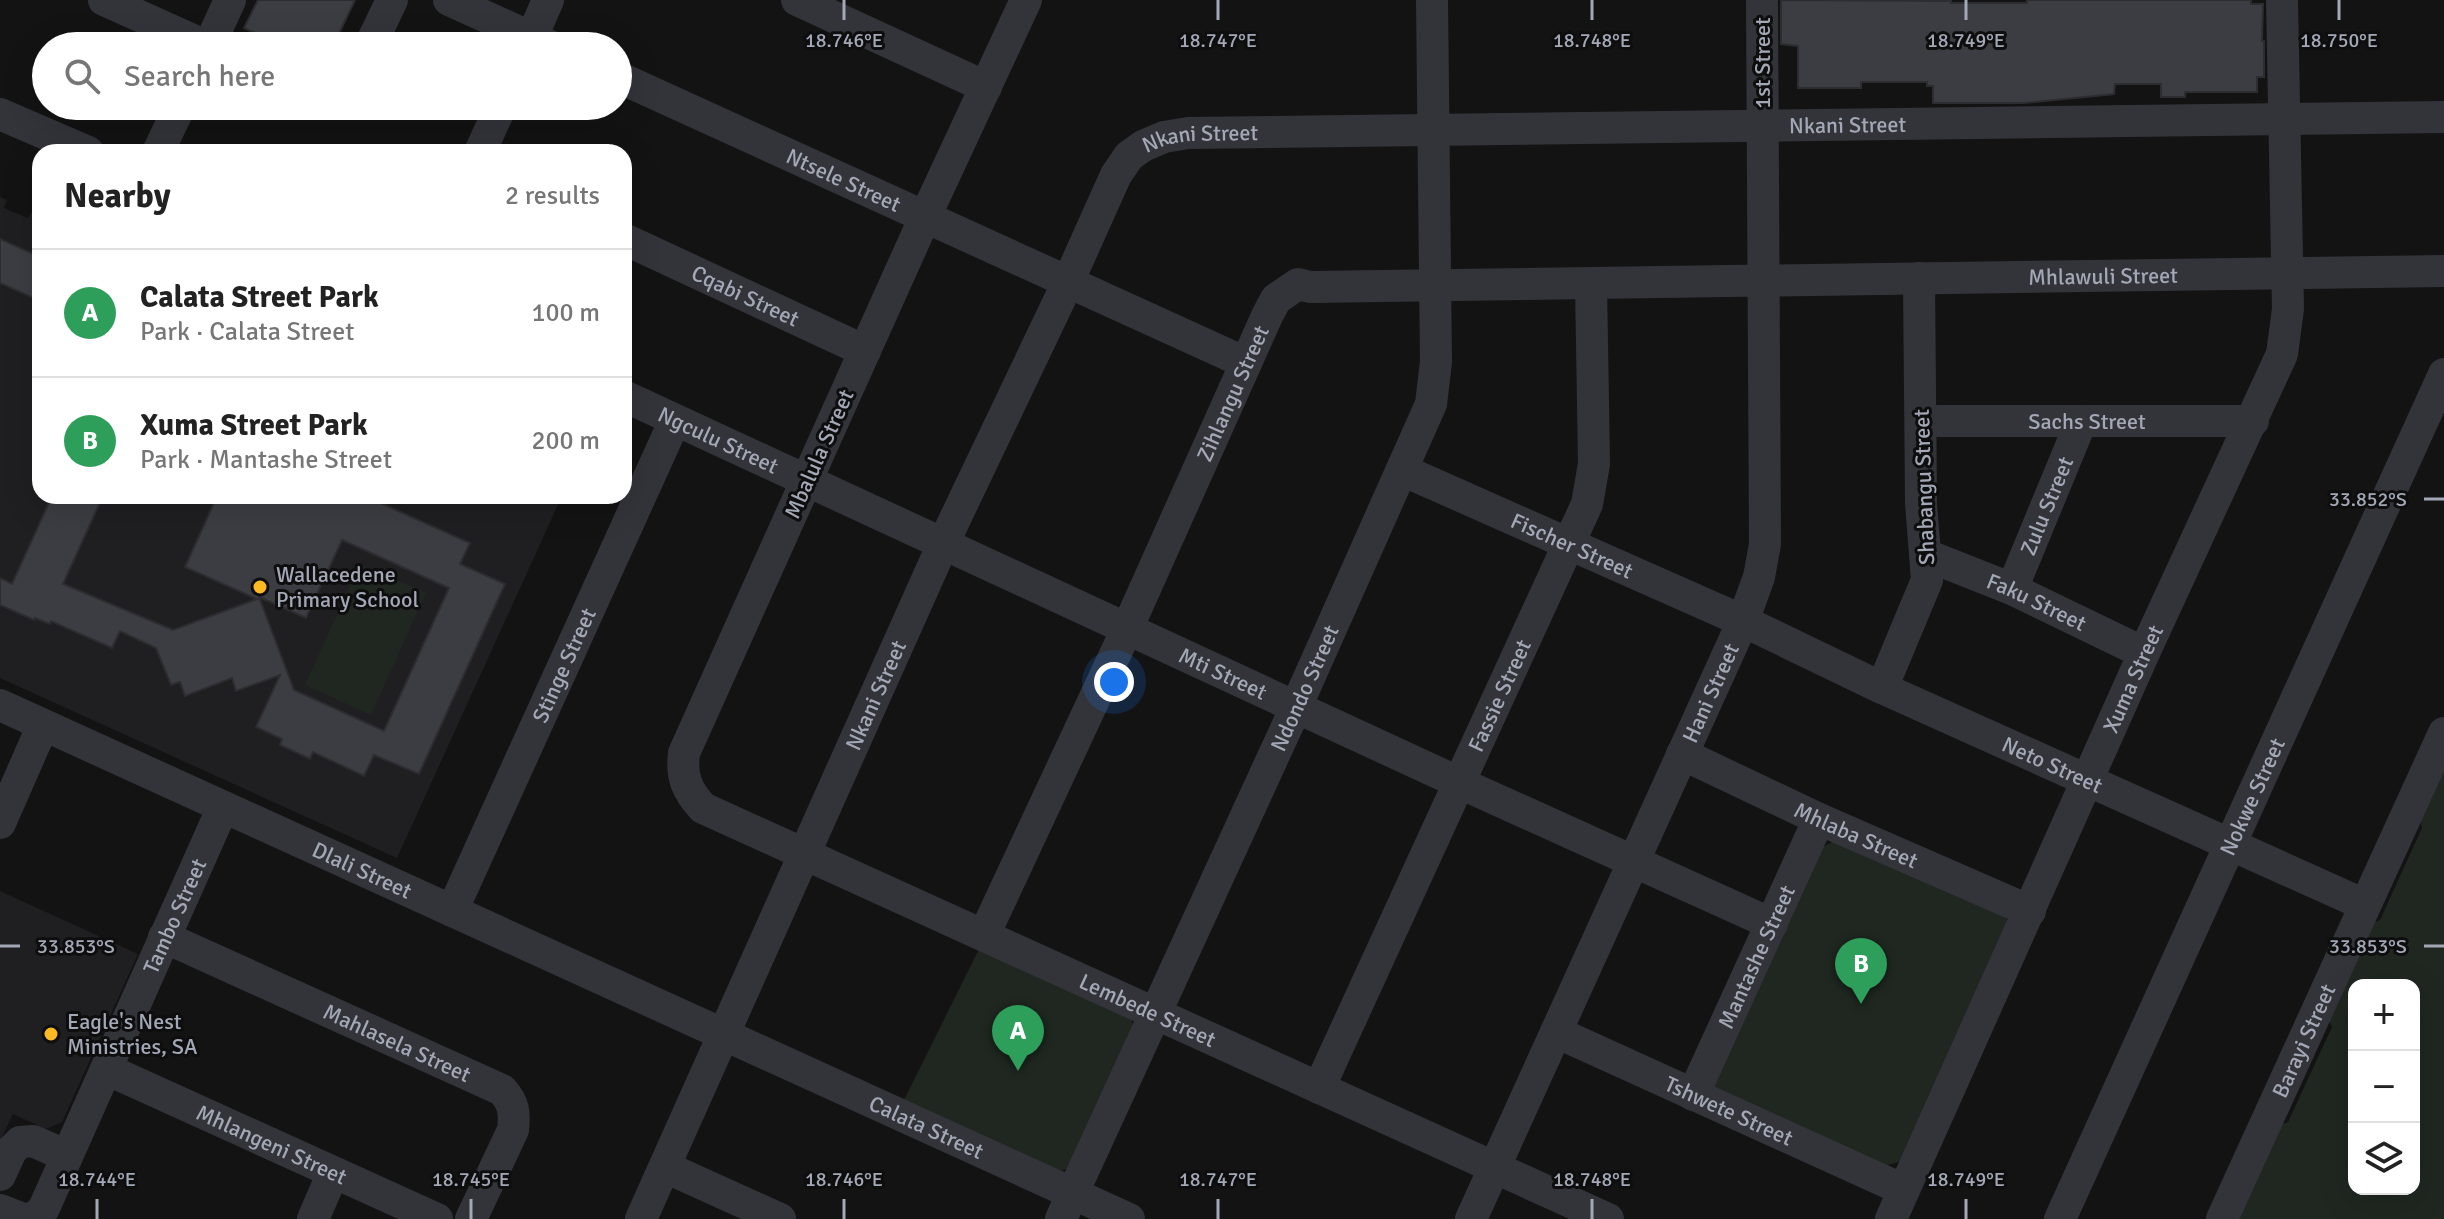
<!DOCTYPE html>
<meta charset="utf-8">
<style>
body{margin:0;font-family:Signika,sans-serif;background:#f6f6f6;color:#222}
.controls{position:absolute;right:24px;bottom:24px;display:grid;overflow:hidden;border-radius:16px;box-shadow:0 8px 32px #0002}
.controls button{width:72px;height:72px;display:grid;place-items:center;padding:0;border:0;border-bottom:2px solid #e0e0e0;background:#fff;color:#222;font:40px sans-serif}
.you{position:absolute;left:1114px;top:682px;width:28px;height:28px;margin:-20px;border:6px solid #fff;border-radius:50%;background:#1a73e8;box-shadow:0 0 0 12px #1a73e833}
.badge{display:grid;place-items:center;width:52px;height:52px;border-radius:50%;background:#846623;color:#fff;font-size:26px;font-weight:700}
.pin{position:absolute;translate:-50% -66px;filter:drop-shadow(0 2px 4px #0008)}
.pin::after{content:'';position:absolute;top:42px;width:28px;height:24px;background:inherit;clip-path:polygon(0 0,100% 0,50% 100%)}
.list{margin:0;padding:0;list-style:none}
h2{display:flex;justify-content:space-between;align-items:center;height:104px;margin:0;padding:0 32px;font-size:34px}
h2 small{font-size:26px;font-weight:400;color:#767676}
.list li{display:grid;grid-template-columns:52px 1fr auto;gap:24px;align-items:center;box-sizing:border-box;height:128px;padding:0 32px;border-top:2px solid #e0e0e0}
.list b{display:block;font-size:30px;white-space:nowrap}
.list p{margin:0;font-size:26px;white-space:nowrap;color:#767676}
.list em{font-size:26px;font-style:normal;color:#767676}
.icon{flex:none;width:44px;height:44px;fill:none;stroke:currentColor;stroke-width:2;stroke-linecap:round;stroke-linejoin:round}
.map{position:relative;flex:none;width:2444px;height:1219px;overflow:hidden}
.search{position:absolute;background:#fff;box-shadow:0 8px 32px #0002;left:32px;top:32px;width:600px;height:88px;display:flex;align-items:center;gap:20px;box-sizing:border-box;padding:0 28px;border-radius:44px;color:#767676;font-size:30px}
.panel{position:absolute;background:#fff;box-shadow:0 8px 32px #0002;left:32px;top:144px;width:600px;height:360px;border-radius:24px}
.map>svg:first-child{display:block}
.built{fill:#1f1f21}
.green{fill:#1f2720;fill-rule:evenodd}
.building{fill:#3c3d42;stroke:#2d2c31;stroke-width:2;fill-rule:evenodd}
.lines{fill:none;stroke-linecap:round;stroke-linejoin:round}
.minor{stroke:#33343a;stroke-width:32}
.ticks{fill:none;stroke:#a3a8b6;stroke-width:3}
.poi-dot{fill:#fbba24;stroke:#0e0e0f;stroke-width:3}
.labels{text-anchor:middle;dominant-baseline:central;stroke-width:6;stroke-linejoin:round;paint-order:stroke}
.street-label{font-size:22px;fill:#a3a8b6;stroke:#0e0e0f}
.poi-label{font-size:22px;fill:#a3a8b6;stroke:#0e0e0f;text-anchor:start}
.ticks-label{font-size:20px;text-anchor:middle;fill:#a3a8b6;stroke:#0e0e0f;stroke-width:6;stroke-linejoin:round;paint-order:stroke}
</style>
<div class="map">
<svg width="2444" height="1219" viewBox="0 0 2444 1219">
<rect width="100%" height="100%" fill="#131314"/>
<path class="built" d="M 0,197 L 7,200 L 4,208 L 28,218 L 32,211 L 40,214 L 40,496 L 562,496 L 397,858 L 0,678 Z
M 0,891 L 138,954 L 62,1122 L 46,1129 L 13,1114 L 0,1141 Z"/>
<path class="green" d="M 360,564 L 426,593 L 371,715 L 305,685 Z
M 2444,765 L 2444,1219 L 2237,1219 L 2280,1125 L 2288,1122 L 2332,1027 L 2328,1019 L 2369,924 L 2380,920 L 2422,828 L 2420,819 ZM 2354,985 L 2414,985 L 2414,1189 L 2354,1189 Z
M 1832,842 L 1841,842 L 2006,917 L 2008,924 L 1902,1161 L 1884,1166 L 1716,1089 L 1714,1084 L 1819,849 Z
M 981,945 L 1131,1017 L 1134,1030 L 1070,1168 L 1057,1172 L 902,1104 Z"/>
<path class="building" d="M 258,0 L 355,0 L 333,46 L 283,46 L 244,28 Z
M 1781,0 L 1951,1 L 1951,3 L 2027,3 L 2027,0 L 2251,0 L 2251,4 L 2263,4 L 2262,41 L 2264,41 L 2264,77 L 2257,77 L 2257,92 L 2185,92 L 2185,97 L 2161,97 L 2161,84 L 2115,84 L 2114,94 L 2024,103 L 1933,103 L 1933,86 L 1927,86 L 1927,82 L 1861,82 L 1861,88 L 1798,88 L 1798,46 L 1781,44 Z
M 0,239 L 40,257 L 40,301 L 0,283 Z
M 52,496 L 103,496 L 63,584 L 173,630 L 257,599 L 185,567 L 217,496 L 365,496 L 470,543 L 460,564 L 505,584 L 419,774 L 374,755 L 364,776 L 313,752 L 310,759 L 280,745 L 282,739 L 256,727 L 280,675 L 236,691 L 232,678 L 185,696 L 180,682 L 171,685 L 156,648 L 120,631 L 112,648 L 51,621 L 50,624 L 35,618 L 34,620 L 0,605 L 0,578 L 12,584 ZM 342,540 L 449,588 L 384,731 L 294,690 L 259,597 L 306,618 Z"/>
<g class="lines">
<g class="minor">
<path d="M 104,0 L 206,46"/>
<path d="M 449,0 L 550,46"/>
<path d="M 797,0 L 986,87"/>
<path id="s1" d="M 1026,0 L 925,217 L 684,753 C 681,777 687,791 703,808 L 1608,1219"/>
<path d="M 209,46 L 230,0"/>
<path d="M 370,46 L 392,0"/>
<path d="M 528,46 L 548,0"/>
<path id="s2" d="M 618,77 L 1246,363"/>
<path d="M 0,114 L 88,152"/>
<path d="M 158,152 L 180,106"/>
<path d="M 480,152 L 501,106"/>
<path id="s3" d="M 624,239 L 865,351"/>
<path id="s4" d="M 624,396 L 1460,783 L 1772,924"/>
<path id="s5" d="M 1921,421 L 2253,421"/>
<path id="s6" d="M 1402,470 L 1743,621 L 1882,688 L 2365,905"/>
<path id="s7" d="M 1926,555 L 2012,589 L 2144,653"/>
<path id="s8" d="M 2012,589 L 2081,422"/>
<path d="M 1882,688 L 1927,580 L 1921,503 L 1919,278"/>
<path id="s9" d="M 0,705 L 1129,1219"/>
<path id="s10" d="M 1682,754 L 1819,819 L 2030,911"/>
<path d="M 0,823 L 43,725"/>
<path id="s11" d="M 452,911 L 675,420"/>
<path id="s12" d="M 984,935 L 1127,629 L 1267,316 L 1276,299 L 1298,284 L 1310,287 L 2444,271"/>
<path id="s13" d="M 164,937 L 502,1090 C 514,1103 515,1113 513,1130 L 471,1219"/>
<path id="s14" d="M 1556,1032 L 1904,1190"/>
<path id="s15" d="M 106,1069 L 437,1219"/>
<path id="s16" d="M 1319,1088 L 1587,504 L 1594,464 L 1591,283"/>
<path id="s17" d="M 1693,1095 L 1819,819"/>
<path d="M 665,1167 L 780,1219"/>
<path d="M 0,1175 L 11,1151 L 20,1142 L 33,1141 L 67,1156"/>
<path d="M 0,1210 L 23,1219"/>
<path id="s18" d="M 30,1219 L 39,1214 L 44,1208 L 223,807"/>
<path d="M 313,1219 L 333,1173"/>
<path id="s19" d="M 641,1219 L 943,544 L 1068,282 L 1116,175 L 1129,156 L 1143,146 L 1164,137 L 1188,133 L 2444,117"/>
<path id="s20" d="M 1061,1219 L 1296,707 L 1431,404 L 1436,362 L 1432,0"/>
<path id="s21" d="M 1471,1219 L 1743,621 L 1759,577 L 1765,544 L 1762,0"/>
<path id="s22" d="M 1891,1219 L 2144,653 L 2282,354 L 2288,309 L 2282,0"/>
<path id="s23" d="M 2060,1219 L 2444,374"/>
<path id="s24" d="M 2222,1219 L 2444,733"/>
</g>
</g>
<path class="ticks" d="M 844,0 L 844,20M 1218,0 L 1218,20M 1592,0 L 1592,20M 1966,0 L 1966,20M 2339,0 L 2339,20M 2424,499 L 2444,499M 0,946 L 20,946M 2424,946 L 2444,946M 97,1199 L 97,1219M 471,1199 L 471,1219M 844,1199 L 844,1219M 1218,1199 L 1218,1219M 1592,1199 L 1592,1219M 1966,1199 L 1966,1219"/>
<g class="poi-dot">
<circle cx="260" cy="587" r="8"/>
<circle cx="51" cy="1034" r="8"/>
</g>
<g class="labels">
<g class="street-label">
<text transform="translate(1762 63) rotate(-90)">1st Street</text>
<text stroke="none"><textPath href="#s19" startOffset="1894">Nkani Street</textPath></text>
<text stroke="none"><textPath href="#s19" startOffset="1246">Nkani Street</textPath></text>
<text stroke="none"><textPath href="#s2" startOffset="248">Ntsele Street</textPath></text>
<text stroke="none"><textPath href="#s12" startOffset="1532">Mhlawuli Street</textPath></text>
<text stroke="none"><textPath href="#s3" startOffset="134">Cqabi Street</textPath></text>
<text stroke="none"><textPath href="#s12" startOffset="596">Zihlangu Street</textPath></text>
<text stroke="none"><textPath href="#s5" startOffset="166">Sachs Street</textPath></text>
<text stroke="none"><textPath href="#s4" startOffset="104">Ngculu Street</textPath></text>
<text transform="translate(819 454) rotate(-66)">Mbalula Street</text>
<text transform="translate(1924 487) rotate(-92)">Shabangu Street</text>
<text stroke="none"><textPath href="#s8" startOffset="90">Zulu Street</textPath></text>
<text stroke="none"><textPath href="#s6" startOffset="186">Fischer Street</textPath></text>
<text stroke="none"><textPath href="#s7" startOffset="120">Faku Street</textPath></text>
<text stroke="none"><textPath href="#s11" startOffset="270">Stinge Street</textPath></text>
<text stroke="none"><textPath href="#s4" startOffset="660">Mti Street</textPath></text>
<text stroke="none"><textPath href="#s22" startOffset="592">Xuma Street</textPath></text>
<text stroke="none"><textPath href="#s20" startOffset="584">Ndondo Street</textPath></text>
<text stroke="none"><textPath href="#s21" startOffset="578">Hani Street</textPath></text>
<text stroke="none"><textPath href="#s19" startOffset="574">Nkani Street</textPath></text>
<text stroke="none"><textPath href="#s16" startOffset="432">Fassie Street</textPath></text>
<text stroke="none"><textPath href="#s6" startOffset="714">Neto Street</textPath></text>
<text stroke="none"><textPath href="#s23" startOffset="464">Nokwe Street</textPath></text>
<text stroke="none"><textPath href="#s10" startOffset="192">Mhlaba Street</textPath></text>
<text stroke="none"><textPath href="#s9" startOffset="398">Dlali Street</textPath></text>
<text stroke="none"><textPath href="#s18" startOffset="338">Tambo Street</textPath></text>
<text stroke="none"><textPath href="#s17" startOffset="152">Mantashe Street</textPath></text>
<text stroke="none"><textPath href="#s1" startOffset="1376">Lembede Street</textPath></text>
<text stroke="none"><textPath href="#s24" startOffset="196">Barayi Street</textPath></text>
<text stroke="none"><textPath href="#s13" startOffset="256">Mahlasela Street</textPath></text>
<text stroke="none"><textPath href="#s14" startOffset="190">Tshwete Street</textPath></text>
<text stroke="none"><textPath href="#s9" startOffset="1018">Calata Street</textPath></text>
<text stroke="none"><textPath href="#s15" startOffset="182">Mhlangeni Street</textPath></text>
</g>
<g class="poi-label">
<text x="276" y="574">Wallacedene<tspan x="276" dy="25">Primary School</tspan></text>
<text x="67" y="1021">Eagle's Nest<tspan x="67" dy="25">Ministries, SA</tspan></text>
</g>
</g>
<g class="ticks-label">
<text x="844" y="47">18.746°E</text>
<text x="1218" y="47">18.747°E</text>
<text x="1592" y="47">18.748°E</text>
<text x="1966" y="47">18.749°E</text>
<text x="2339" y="47">18.750°E</text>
<text x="2368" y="506">33.852°S</text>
<text x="76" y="953">33.853°S</text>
<text x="2368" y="953">33.853°S</text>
<text x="97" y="1186">18.744°E</text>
<text x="471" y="1186">18.745°E</text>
<text x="844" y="1186">18.746°E</text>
<text x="1218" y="1186">18.747°E</text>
<text x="1592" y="1186">18.748°E</text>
<text x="1966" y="1186">18.749°E</text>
</g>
</svg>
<div class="controls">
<button>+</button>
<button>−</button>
<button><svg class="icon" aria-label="layers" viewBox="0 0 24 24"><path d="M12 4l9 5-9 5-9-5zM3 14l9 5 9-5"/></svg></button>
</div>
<div class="you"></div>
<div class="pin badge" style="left:1018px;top:1071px;background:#2e9e5b">A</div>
<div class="pin badge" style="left:1861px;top:1004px;background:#2e9e5b">B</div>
<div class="search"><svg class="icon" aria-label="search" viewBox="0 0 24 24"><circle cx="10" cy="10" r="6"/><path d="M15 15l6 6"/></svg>Search here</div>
<section class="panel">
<h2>Nearby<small>2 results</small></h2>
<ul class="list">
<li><span class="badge" style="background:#2e9e5b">A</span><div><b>Calata Street Park</b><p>Park · Calata Street</p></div><em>100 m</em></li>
<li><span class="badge" style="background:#2e9e5b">B</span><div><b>Xuma Street Park</b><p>Park · Mantashe Street</p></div><em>200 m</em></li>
</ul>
</section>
</div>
